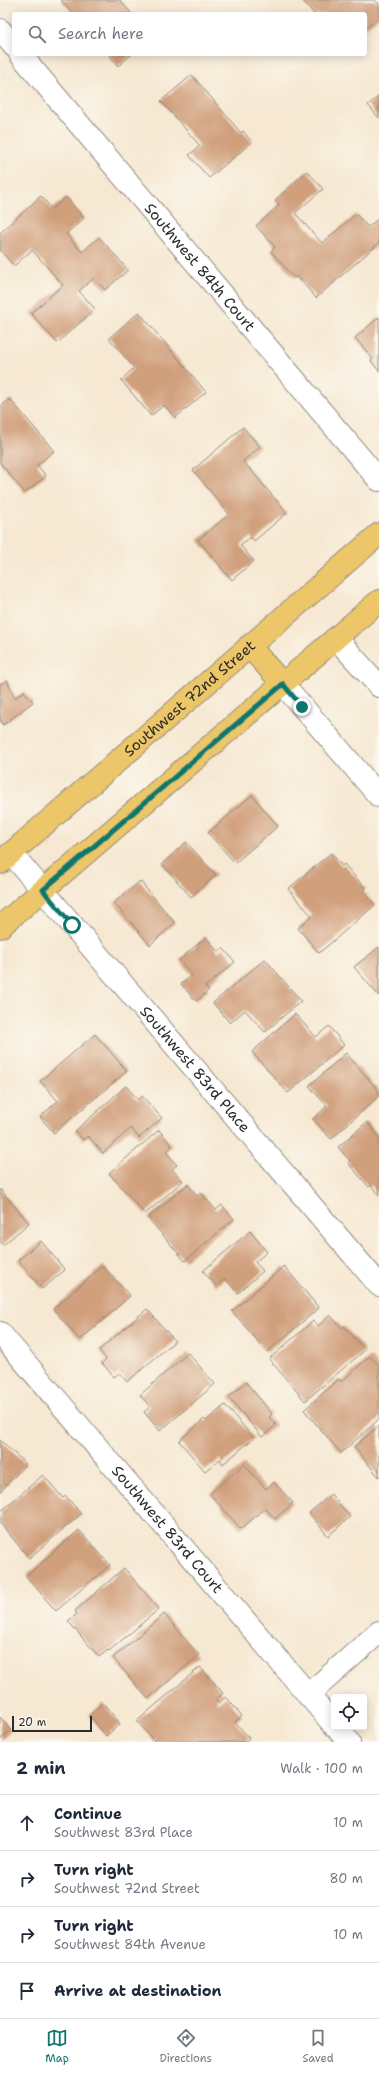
<!DOCTYPE html>
<meta charset="utf-8">
<style>
body{margin:0;font-family:"Shantell Sans",sans-serif;background:#f6f6f7;color:#1f2937}
.controls{position:absolute;right:12px;bottom:12px;display:grid;overflow:hidden;border-radius:4px;box-shadow:0 2px 10px #0003}
.controls button{width:36px;height:36px;display:grid;place-items:center;padding:0;border:0;border-bottom:1px solid #e0e1e3;background:#fff;color:#1f2937;font:20px sans-serif}
.scale{position:absolute;left:12px;bottom:10px;width:80px;box-sizing:border-box;padding-left:4px;border:2px solid #2b2b2b;border-top:0;font-size:11px;line-height:14px;white-space:nowrap;color:#2b2b2b;-webkit-text-stroke:3px #fbf7ec;paint-order:stroke}
.stop{position:absolute;width:12px;height:12px;margin:-9px;border:3px solid #0f766e;border-radius:50%;background:#fff}
.stop.end{background:#0f766e;border-color:#fff;box-shadow:0 1px 4px #0008}
.list{margin:0;padding:0;list-style:none}
h2{display:flex;justify-content:space-between;align-items:center;height:52px;margin:0;padding:0 16px;font-size:17px}
h2 small{font-size:13px;font-weight:400;color:#747a83}
.list li{display:grid;grid-template-columns:26px 1fr auto;gap:12px;align-items:center;box-sizing:border-box;height:56px;padding:0 16px;border-top:1px solid #e0e1e3}
.list b{display:block;font-size:15px;white-space:nowrap}
.list p{margin:0;font-size:13px;white-space:nowrap;color:#747a83}
.list em{font-size:13px;font-style:normal;color:#747a83}
.icon{flex:none;width:22px;height:22px;fill:none;stroke:currentColor;stroke-width:2;stroke-linecap:round;stroke-linejoin:round}
.map{position:relative;flex:none;width:379px;height:1742px;overflow:hidden}
.search{position:absolute;background:#fff;box-shadow:0 2px 10px #0003;left:12px;right:12px;top:12px;height:44px;display:flex;align-items:center;gap:10px;box-sizing:border-box;padding:0 14px;border-radius:4px;color:#747a83;font-size:15px}
.sheet{height:276px;background:#fff}
nav{display:flex;justify-content:space-around;align-items:center;box-sizing:border-box;height:56px;border-top:1px solid #e0e1e3;background:#fff;font-size:11px;color:#747a83}
nav a{display:grid;justify-items:center;gap:2px}
nav .on{color:#0f766e}
.map>svg:first-child{display:block}
.building{fill:#d09f7c}
.lines{fill:none;stroke-linecap:round;stroke-linejoin:round}
.minor-casing{stroke:#908a7e;stroke-width:24}
.major-casing{stroke:#908a7e;stroke-width:24}
.minor{stroke:#fff;stroke-width:22}
.major{stroke:#ecc669;stroke-width:22}
.route{stroke:#0f766e;stroke-width:5}
.labels{text-anchor:middle;dominant-baseline:central;stroke-width:4;stroke-linejoin:round;paint-order:stroke}
.street-label{font-size:15px;fill:#2b2b2b;stroke:#fbf7ec}
</style>
<div class="map">
<svg width="379" height="1742" viewBox="0 0 379 1742">
<rect width="100%" height="100%" fill="#fbf7ec"/>
<filter id="ink" filterUnits="userSpaceOnUse"><feTurbulence type="fractalNoise" baseFrequency=".025" numOctaves="2"/><feDisplacementMap in="SourceGraphic" scale="8" xChannelSelector="R" yChannelSelector="G"/><feConvolveMatrix kernelMatrix="1 2 1 2 8 2 1 2 1" color-interpolation-filters="sRGB"/></filter>
<filter id="wash" filterUnits="userSpaceOnUse"><feTurbulence type="fractalNoise" baseFrequency=".012" numOctaves="4" result="noise"/><feDisplacementMap in="SourceGraphic" scale="16" xChannelSelector="R" yChannelSelector="G"/><feGaussianBlur stdDeviation="0.9" result="paint"/><feColorMatrix in="noise" values="0 0 0 0 0 0 0 0 0 0 0 0 0 0 0 0 0 1.4 0 .05"/><feComposite in="paint" operator="in"/></filter>
<g filter="url(#wash)">
<rect width="100%" height="100%" fill="#f6e8d2"/>
<g id="blocks">
<path class="building" d="M 61,0 L 120,0 L 132,14 L 73,14 Z
M 302,0 L 375,0 L 379,4 L 379,17 L 365,29 L 365,14 L 314,14 Z
M 108,54 L 132,54 L 118,66 Z
M 192,75 L 241,133 L 243,131 L 252,142 L 209,178 L 189,155 L 200,146 L 161,101 Z
M 379,96 L 379,118 L 368,105 Z
M 307,171 L 323,189 L 295,213 L 322,243 L 356,214 L 368,227 L 379,218 L 379,243 L 316,298 L 297,276 L 294,278 L 271,251 L 275,247 L 256,226 L 279,205 L 275,200 Z
M 41,196 L 52,209 L 66,197 L 84,218 L 66,234 L 82,252 L 99,237 L 128,270 L 105,290 L 94,278 L 79,291 L 95,309 L 57,343 L 31,313 L 63,285 L 32,250 L 14,266 L 0,250 L 0,233 Z
M 139,312 L 206,392 L 175,418 L 164,405 L 151,416 L 121,380 L 134,368 L 109,338 Z
M 379,317 L 379,371 L 371,361 L 373,359 L 355,338 Z
M 10,399 L 54,451 L 37,465 L 46,476 L 25,493 L 0,463 L 0,407 Z
M 243,427 L 260,447 L 243,461 L 287,513 L 254,541 L 251,537 L 240,545 L 254,561 L 232,580 L 198,540 L 229,514 L 193,470 Z
M 7,680 L 15,698 L 24,691 L 33,702 L 3,725 L 0,719 L 0,684 Z
M 252,795 L 278,826 L 235,863 L 208,833 Z
M 186,842 L 216,875 L 191,897 L 162,864 Z
M 331,853 L 342,866 L 344,864 L 366,889 L 363,891 L 375,905 L 319,953 L 298,928 L 312,916 L 288,889 Z
M 140,881 L 175,923 L 150,945 L 114,903 Z
M 206,937 L 218,952 L 223,948 L 235,962 L 205,987 L 209,990 L 196,1001 L 181,984 L 192,975 L 179,960 Z
M 379,947 L 379,996 L 354,967 Z
M 265,959 L 301,1001 L 265,1032 L 245,1010 L 230,1023 L 213,1003 Z
M 295,1014 L 316,1037 L 329,1026 L 344,1045 L 288,1093 L 252,1052 Z
M 95,1034 L 127,1071 L 54,1133 L 40,1117 L 58,1101 L 40,1081 Z
M 346,1053 L 379,1091 L 379,1096 L 331,1139 L 313,1119 L 327,1106 L 309,1086 Z
M 126,1086 L 138,1100 L 142,1096 L 162,1118 L 139,1138 L 131,1128 L 103,1153 L 88,1136 L 83,1140 L 75,1131 Z
M 367,1122 L 379,1136 L 379,1195 L 371,1185 L 369,1187 L 348,1163 L 350,1161 L 338,1147 Z
M 159,1130 L 172,1146 L 166,1152 L 177,1165 L 172,1169 L 183,1181 L 145,1214 L 109,1173 Z
M 188,1184 L 197,1196 L 201,1193 L 216,1210 L 222,1205 L 234,1219 L 185,1261 L 148,1218 Z
M 0,1189 L 29,1223 L 3,1245 L 0,1242 Z
M 250,1231 L 267,1252 L 255,1262 L 263,1271 L 238,1293 L 225,1279 L 216,1286 L 203,1271 Z
M 41,1241 L 65,1270 L 42,1289 L 18,1260 Z
M 103,1266 L 130,1296 L 80,1340 L 53,1309 Z
M 284,1266 L 319,1308 L 267,1352 L 232,1311 Z
M 147,1309 L 175,1341 L 127,1382 L 119,1373 L 114,1377 L 102,1363 L 106,1359 L 99,1350 Z
M 330,1315 L 342,1328 L 344,1326 L 365,1350 L 305,1401 L 269,1359 L 313,1321 L 318,1326 Z
M 188,1353 L 215,1384 L 160,1431 L 144,1412 L 150,1407 L 140,1395 Z
M 370,1356 L 379,1366 L 379,1419 L 341,1453 L 304,1410 L 339,1379 L 341,1382 Z
M 246,1382 L 272,1414 L 269,1417 L 276,1425 L 262,1437 L 229,1397 Z
M 225,1405 L 254,1438 L 223,1464 L 220,1459 L 205,1471 L 179,1441 L 204,1419 L 206,1421 Z
M 379,1426 L 379,1477 L 354,1447 Z
M 0,1440 L 26,1464 L 0,1492 Z
M 244,1464 L 266,1489 L 274,1482 L 293,1503 L 275,1519 L 265,1508 L 241,1529 L 210,1494 Z
M 43,1475 L 63,1498 L 66,1496 L 81,1514 L 29,1558 L 0,1523 L 0,1512 Z
M 331,1494 L 350,1517 L 328,1536 L 309,1513 Z
M 79,1530 L 110,1565 L 56,1611 L 26,1576 Z
M 124,1568 L 159,1609 L 109,1651 L 108,1650 L 99,1657 L 68,1621 L 77,1614 L 75,1611 Z
M 164,1614 L 199,1655 L 148,1699 L 113,1658 Z
M 200,1667 L 223,1693 L 216,1700 L 218,1703 L 226,1697 L 242,1716 L 235,1722 L 249,1738 L 245,1742 L 160,1742 L 157,1738 L 154,1741 L 137,1721 Z
M 103,1703 L 120,1724 L 106,1736 L 89,1715 Z
M 0,1717 L 11,1730 L 0,1740 Z"/>
</g>
</g>
<g filter="url(#ink)">
<use href="#blocks" fill-opacity="0" stroke="#908a7e" stroke-width="1"/>
<g class="lines">
<defs>
<g id="minor">
<path d="M 0,30 L 14,46"/>
<path id="s1" d="M 20,54 L 379,480"/>
<path d="M 336,638 L 379,686"/>
<path d="M 283,684 L 379,796"/>
<path id="s2" d="M 11,853 L 379,1285"/>
<path id="s3" d="M 0,1333 L 334,1725"/>
<path d="M 308,1695 L 379,1632"/>
<path d="M 336,1727 L 349,1742"/>
</g>
<g id="major">
<path d="M 249,646 L 283,684"/>
<path id="s4" d="M 0,863 L 379,534"/>
<path d="M 0,927 L 379,601"/>
</g>
</defs>
<use href="#minor" class="minor-casing"/>
<use href="#major" class="major-casing"/>
<use href="#minor" class="minor"/>
<use href="#major" class="major"/>
</g>
</g>
<g class="lines" filter="url(#ink)">
<path class="route" d="M 72,925 L 43,890 L 283,684 L 302,707"/>
</g>
<g class="labels">
<g class="street-label">
<text stroke="none"><textPath href="#s1" startOffset="279">Southwest 84th Court</textPath></text>
<text stroke="none"><textPath href="#s4" startOffset="251">Southwest 72nd Street</textPath></text>
<text stroke="none"><textPath href="#s2" startOffset="284">Southwest 83rd Place</textPath></text>
<text stroke="none"><textPath href="#s3" startOffset="258">Southwest 83rd Court</textPath></text>
</g>
</g>
</svg>
<div class="controls">
<button><svg class="icon" aria-label="locate" viewBox="0 0 24 24"><circle cx="12" cy="12" r="6"/><path d="M12 2v4M12 18v4M2 12h4M18 12h4"/></svg></button>
</div>
<div class="scale">20 m</div>
<div class="stop" style="left:72px;top:925px"></div>
<div class="stop end" style="left:302px;top:707px"></div>
<div class="search"><svg class="icon" aria-label="search" viewBox="0 0 24 24"><circle cx="10" cy="10" r="6"/><path d="M15 15l6 6"/></svg>Search here</div>
</div>
<section class="sheet">
<h2>2 min<small>Walk · 100 m</small></h2>
<ul class="list">
<li><svg class="icon" aria-label="ahead" viewBox="0 0 24 24"><path d="M12 20V5M6 11l6-6 6 6"/></svg><div><b>Continue</b><p>Southwest 83rd Place</p></div><em>10 m</em></li>
<li><svg class="icon" aria-label="right" viewBox="0 0 24 24"><path d="M7 20v-9h11M14 6l5 5-5 5"/></svg><div><b>Turn right</b><p>Southwest 72nd Street</p></div><em>80 m</em></li>
<li><svg class="icon" aria-label="right" viewBox="0 0 24 24"><path d="M7 20v-9h11M14 6l5 5-5 5"/></svg><div><b>Turn right</b><p>Southwest 84th Avenue</p></div><em>10 m</em></li>
<li><svg class="icon" aria-label="arrive" viewBox="0 0 24 24"><path d="M6 21V4h12l-3 4 3 4H6"/></svg><div><b>Arrive at destination</b></div></li>
</ul>
</section>
<nav>
<a class="on"><svg class="icon" aria-label="map" viewBox="0 0 24 24"><path d="M3 6l6-2 6 2 6-2v14l-6 2-6-2-6 2zM9 4v14M15 6v14"/></svg>Map</a>
<a><svg class="icon" aria-label="directions" viewBox="0 0 24 24"><path d="M12 3l9 9-9 9-9-9zM9 14v-3h6M13 9l2 2-2 2"/></svg>Directions</a>
<a><svg class="icon" aria-label="saved" viewBox="0 0 24 24"><path d="M7 4h10v16l-5-4-5 4z"/></svg>Saved</a>
</nav>
